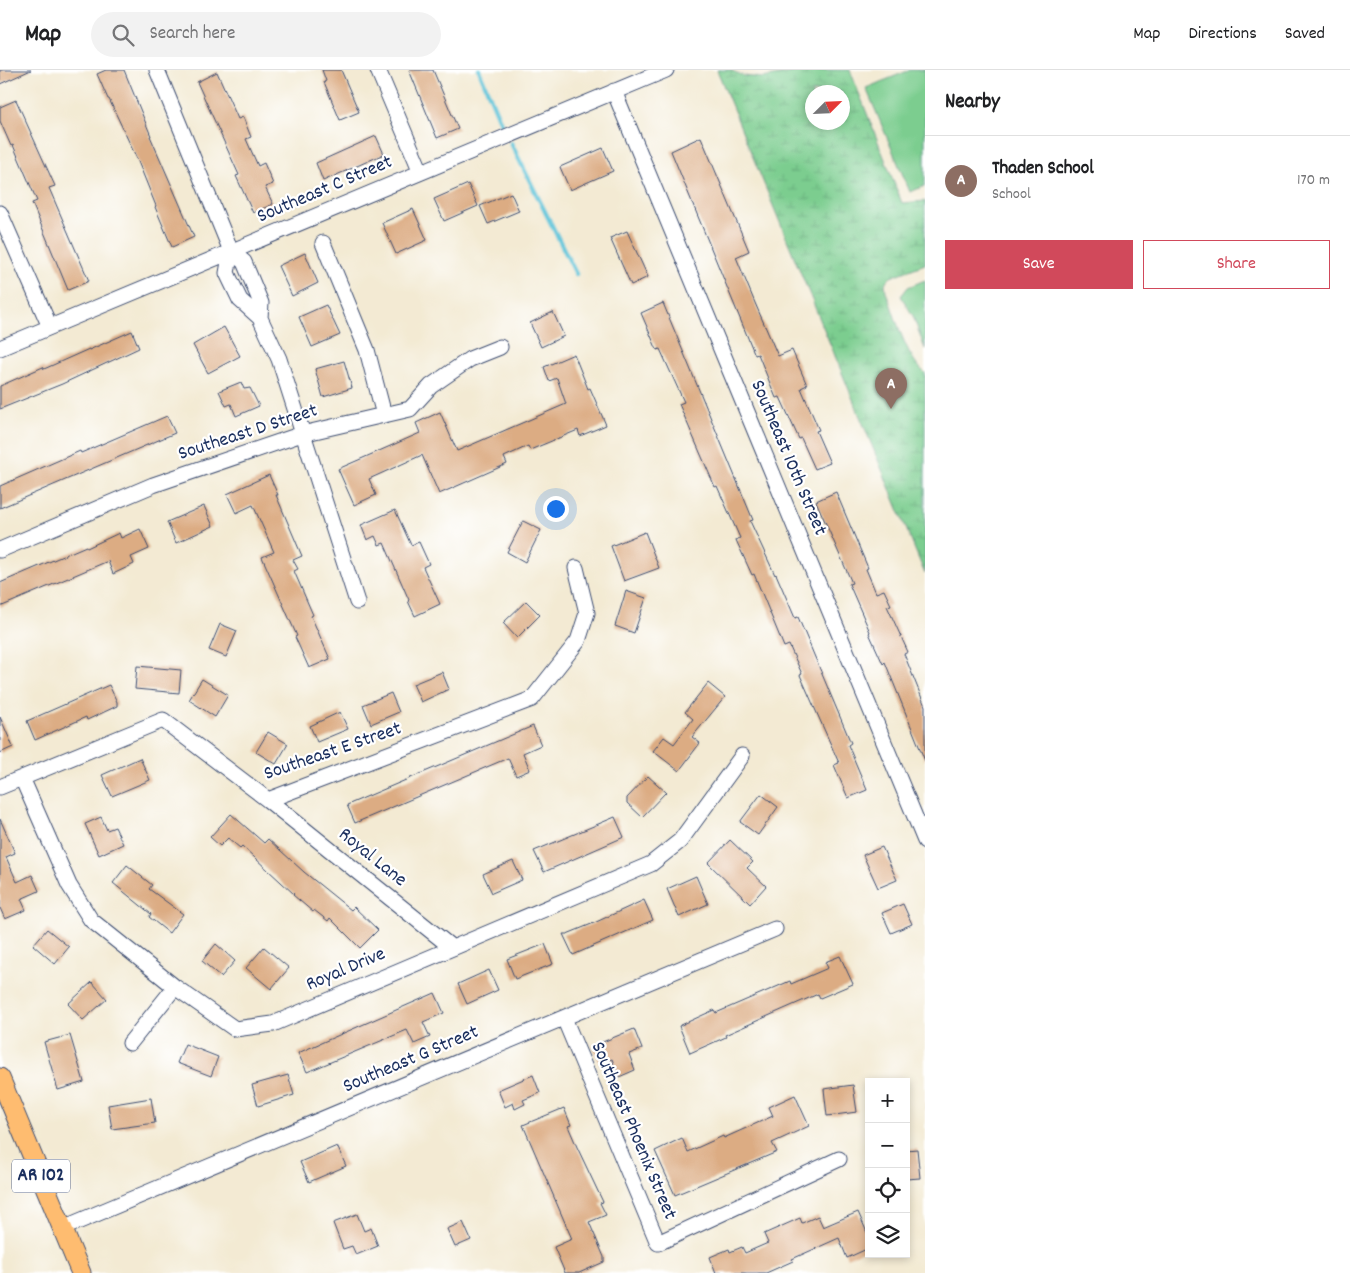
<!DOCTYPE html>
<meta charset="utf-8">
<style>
body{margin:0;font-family:Dekko,sans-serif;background:#f2f2f2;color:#202124}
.controls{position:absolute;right:15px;bottom:15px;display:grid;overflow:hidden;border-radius:0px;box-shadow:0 2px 8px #0003}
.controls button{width:45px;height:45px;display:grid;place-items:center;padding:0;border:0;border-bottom:1px solid #e0e0e0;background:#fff;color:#202124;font:25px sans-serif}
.compass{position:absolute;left:805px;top:15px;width:45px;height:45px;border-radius:50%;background:#fff;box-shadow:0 2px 8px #0003;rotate:66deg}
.you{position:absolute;left:555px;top:438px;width:18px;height:18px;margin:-12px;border:4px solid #fff;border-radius:50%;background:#1a73e8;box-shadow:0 0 0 8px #1a73e833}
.badge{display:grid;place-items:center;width:32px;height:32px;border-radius:50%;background:#d1495b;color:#fff;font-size:16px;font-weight:700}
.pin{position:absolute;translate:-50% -41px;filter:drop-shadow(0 1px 2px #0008)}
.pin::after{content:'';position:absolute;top:26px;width:18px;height:15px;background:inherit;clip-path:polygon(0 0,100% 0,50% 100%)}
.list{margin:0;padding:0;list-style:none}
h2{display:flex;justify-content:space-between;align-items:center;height:65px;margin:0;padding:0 20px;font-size:21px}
h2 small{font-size:16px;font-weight:400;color:#757577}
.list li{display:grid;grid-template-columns:32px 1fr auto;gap:15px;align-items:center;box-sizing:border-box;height:90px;padding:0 20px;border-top:1px solid #e0e0e0}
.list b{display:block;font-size:19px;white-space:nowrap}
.list p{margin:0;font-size:16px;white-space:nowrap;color:#757577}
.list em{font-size:16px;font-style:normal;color:#757577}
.actions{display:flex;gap:10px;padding:15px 20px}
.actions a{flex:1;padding:11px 0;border:1px solid #d1495b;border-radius:0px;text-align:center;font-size:18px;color:#d1495b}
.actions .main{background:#d1495b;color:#fff}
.icon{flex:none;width:28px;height:28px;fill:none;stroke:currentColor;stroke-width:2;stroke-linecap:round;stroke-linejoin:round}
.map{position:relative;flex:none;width:925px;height:1203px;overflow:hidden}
header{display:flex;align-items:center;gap:30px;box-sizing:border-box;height:70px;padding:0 25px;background:#fff;border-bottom:1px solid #e0e0e0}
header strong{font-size:24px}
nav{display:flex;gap:28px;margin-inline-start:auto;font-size:18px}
.search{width:350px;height:45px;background:#f2f2f2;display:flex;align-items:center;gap:12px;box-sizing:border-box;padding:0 18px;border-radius:28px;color:#757577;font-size:19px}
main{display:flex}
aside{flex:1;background:#fff}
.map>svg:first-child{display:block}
.wetland{fill:url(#wetland-marsh);stroke:#4b7e76;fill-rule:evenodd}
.green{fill:#7bcd8f;stroke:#4b7e76}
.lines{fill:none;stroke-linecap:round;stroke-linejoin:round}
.stream{stroke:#5bc3d8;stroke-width:4.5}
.building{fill:#dcac83}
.minor-casing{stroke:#3b4b70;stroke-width:17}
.major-casing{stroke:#3b4b70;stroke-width:21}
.minor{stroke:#fff;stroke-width:15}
.major{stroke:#febc70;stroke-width:19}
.labels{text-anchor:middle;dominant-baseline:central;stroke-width:4.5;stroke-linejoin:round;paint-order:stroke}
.shield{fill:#fff;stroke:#5f6d8e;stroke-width:1}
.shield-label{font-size:19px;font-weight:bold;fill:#1b2f5e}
.street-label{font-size:20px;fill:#1b2f5e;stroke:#fff}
</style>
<header>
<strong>Map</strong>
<div class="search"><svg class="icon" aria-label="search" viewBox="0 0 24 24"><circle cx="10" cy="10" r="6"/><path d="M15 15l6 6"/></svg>Search here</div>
<nav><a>Map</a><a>Directions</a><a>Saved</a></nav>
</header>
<main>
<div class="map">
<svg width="925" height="1203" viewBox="0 0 925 1203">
<defs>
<pattern id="wetland-marsh" width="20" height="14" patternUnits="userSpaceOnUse" patternTransform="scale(1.25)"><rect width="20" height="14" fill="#7bcd8f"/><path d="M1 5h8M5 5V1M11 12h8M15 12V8" fill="none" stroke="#6ab07e"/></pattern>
</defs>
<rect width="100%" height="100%" fill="#fff"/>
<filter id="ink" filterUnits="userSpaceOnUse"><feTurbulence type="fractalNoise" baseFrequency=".02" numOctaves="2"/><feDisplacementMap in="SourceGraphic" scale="10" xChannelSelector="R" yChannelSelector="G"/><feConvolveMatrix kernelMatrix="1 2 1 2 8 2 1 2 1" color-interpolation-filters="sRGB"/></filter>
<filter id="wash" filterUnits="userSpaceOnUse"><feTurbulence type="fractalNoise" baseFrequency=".0096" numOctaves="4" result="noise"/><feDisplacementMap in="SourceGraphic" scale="20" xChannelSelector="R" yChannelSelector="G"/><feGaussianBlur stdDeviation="1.12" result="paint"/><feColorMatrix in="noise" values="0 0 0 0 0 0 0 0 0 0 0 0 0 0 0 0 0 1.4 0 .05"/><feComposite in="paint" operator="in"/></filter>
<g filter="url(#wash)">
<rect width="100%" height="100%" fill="#f3ead3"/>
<path class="wetland" d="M 717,0 L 730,0 L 744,6 L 763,8 L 804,0 L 850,0 L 902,133 L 925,131 L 925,194 L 891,207 L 885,213 L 886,222 C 896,247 905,286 925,303 L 925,504 ZM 812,22 L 842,22 L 842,52 L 812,52 Z"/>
<path class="green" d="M 910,0 L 925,0 L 925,116 L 910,122 L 866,18 Z
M 925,210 L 925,279 L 913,246 L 901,226 L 908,217 Z"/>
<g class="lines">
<path class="stream" d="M 479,0 L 503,58
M 511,73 L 576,204"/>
</g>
<g id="blocks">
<path class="building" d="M 0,0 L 31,0 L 0,14 Z
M 106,0 L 124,0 L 151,66 L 150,66 L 194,167 L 172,177 L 155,137 L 156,136 L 137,89 L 109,29 L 108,29 L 97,4 Z
M 322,0 L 341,0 L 359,42 L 340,50 L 324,12 L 326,11 Z
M 409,0 L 433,0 L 458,59 L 437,68 Z
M 217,2 L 238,49 L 243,47 L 251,67 L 246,69 L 258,96 L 264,93 L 273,114 L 265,117 L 273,134 L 253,143 L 236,106 L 239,105 L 197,12 Z
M 16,30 L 55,116 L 49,118 L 89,211 L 68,220 L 32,133 L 37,131 L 13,75 L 11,76 L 0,51 L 0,37 Z
M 376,66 L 384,84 L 323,111 L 316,93 Z
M 701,67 L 749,181 L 736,187 L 755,233 L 778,286 L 792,280 L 807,315 L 801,318 L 819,360 L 816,361 L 830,393 L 815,399 L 801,368 L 799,369 L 780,327 L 776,328 L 758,284 L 755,285 L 671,81 Z
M 603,78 L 613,101 L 570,120 L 560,97 Z
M 468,114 L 478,136 L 444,151 L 434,129 Z
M 511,123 L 519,141 L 488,154 L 480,136 Z
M 413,139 L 427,170 L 396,184 L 382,153 Z
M 627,161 L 648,207 L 631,215 L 610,168 Z
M 305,183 L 318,213 L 292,226 L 278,196 Z
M 663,233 L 753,450 L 750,451 L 775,505 L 776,504 L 795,548 L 798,547 L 851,673 L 848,675 L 867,720 L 848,728 L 834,695 L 839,693 L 800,605 L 802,604 L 789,575 L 784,577 L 754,504 L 752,505 L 736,470 L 740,468 L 717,416 L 715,417 L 679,334 L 684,332 L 660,279 L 657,280 L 641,243 Z
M 326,235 L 340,265 L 312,277 L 299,247 Z
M 553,242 L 564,266 L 541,277 L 530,253 Z
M 224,257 L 240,286 L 208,303 L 193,275 Z
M 132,261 L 139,278 L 62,314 L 0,339 L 0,316 L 43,297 L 44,299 L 89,279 L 89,280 Z
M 574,284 L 588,319 L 590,318 L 606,355 L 580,366 L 578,360 L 530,380 L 528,376 L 504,387 L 507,394 L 439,424 L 422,385 L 369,409 L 376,425 L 354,435 L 338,399 L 420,363 L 416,353 L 440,342 L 457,381 L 566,334 L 557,308 L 549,311 L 544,297 Z
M 344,291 L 352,318 L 323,327 L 315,299 Z
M 241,312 L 244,319 L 250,318 L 259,336 L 236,346 L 231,334 L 226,336 L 219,321 Z
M 167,346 L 175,363 L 0,438 L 0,416 L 80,381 L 81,383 Z
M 269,405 L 278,425 L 276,425 L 302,486 L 293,490 L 298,499 L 294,501 L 313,545 L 311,546 L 330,589 L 309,598 L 295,567 L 297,566 L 262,487 L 274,482 L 253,435 L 236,443 L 227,424 Z
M 836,422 L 868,498 L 866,499 L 876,523 L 884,520 L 891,535 L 887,536 L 908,582 L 904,584 L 925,636 L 925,691 L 885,592 L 883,594 L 869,563 L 870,562 L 849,514 L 852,513 L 816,431 Z
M 204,436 L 213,456 L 176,473 L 167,452 Z
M 395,440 L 411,475 L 419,472 L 429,494 L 423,497 L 440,534 L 415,546 L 408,531 L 409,530 L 384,473 L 379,475 L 375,466 L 367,470 L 361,455 Z
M 523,451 L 541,460 L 525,492 L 507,482 Z
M 140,459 L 149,479 L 131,487 L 134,494 L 113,504 L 108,491 L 0,537 L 0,513 L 86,476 L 87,478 L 119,463 L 121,468 Z
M 645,462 L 659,498 L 624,511 L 611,476 Z
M 626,521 L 646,528 L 634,563 L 615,556 Z
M 526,531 L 540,545 L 517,568 L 503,553 Z
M 220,554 L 237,561 L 226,587 L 209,580 Z
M 137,596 L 181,600 L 179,623 L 135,619 Z
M 442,602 L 449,619 L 421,632 L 413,614 Z
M 202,609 L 228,625 L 215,647 L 189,630 Z
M 708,613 L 725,627 L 692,667 L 700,673 L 679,701 L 653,681 L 664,667 L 674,674 L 693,649 L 685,642 Z
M 109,615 L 117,632 L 117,636 L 87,650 L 86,647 L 35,670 L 27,651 Z
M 391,623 L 399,642 L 371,654 L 363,635 Z
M 340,642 L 348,659 L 317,672 L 310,656 Z
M 0,647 L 13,677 L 0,683 Z
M 533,656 L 541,675 L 523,683 L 530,700 L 516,706 L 508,688 L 355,753 L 347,735 Z
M 268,662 L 288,674 L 276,694 L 256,682 Z
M 140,688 L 150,710 L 112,726 L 102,705 Z
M 648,706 L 666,722 L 642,747 L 627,733 L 627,728 Z
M 761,724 L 778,737 L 758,765 L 740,752 Z
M 231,744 L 264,773 L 268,769 L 304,802 L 351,840 L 354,837 L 378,860 L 360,878 L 330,848 L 328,851 L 314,840 L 313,842 L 293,825 L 294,824 L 242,776 L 240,778 L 228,768 L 220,776 L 210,767 Z
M 101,747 L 107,760 L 115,757 L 123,774 L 99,785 L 85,754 Z
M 615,747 L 624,767 L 544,802 L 534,781 Z
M 0,749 L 15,783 L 6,787 L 17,812 L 32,805 L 39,821 L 21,829 L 26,840 L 5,849 L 0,838 Z
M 730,770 L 753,792 L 747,798 L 766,816 L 750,834 L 708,793 Z
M 882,777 L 897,810 L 878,818 L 863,785 Z
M 513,791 L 522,810 L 492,823 L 483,804 Z
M 127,795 L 152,815 L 149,819 L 183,844 L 169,863 L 149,847 L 151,844 L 113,813 Z
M 696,806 L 708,834 L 679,847 L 667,819 Z
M 644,830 L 653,850 L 573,885 L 563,864 L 567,864 L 594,853 Z
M 903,834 L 912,854 L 891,863 L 882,843 Z
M 47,859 L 69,877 L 55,894 L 33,875 Z
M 216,874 L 235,891 L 221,907 L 202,891 Z
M 545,874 L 553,894 L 515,909 L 507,889 Z
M 264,877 L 289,898 L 271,919 L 246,898 Z
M 840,886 L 853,914 L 820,928 L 818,924 L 725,965 L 726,967 L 690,983 L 679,956 L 714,940 L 716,943 L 790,911 L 791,914 L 828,898 L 825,892 Z
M 489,900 L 498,920 L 467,934 L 458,914 Z
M 92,912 L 107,929 L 83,950 L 68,934 Z
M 435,923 L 444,943 L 423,952 L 430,967 L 414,974 L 407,960 L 307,1002 L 298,983 Z
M 634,959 L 642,979 L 629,984 L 635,1000 L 619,1007 L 612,989 L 600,994 L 593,976 Z
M 70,965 L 84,1012 L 58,1020 L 44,972 Z
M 185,974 L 218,987 L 211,1006 L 177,993 Z
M 288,1005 L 294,1025 L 258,1036 L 252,1015 Z
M 533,1005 L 540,1023 L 523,1030 L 525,1034 L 515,1039 L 513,1033 L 505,1037 L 498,1020 Z
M 853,1015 L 857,1042 L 827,1046 L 824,1019 Z
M 795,1025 L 809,1056 L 772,1073 L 777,1082 L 675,1125 L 655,1081 L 682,1068 L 688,1082 L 723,1066 L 724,1068 L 773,1046 L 769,1037 Z
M 151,1028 L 155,1053 L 112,1059 L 108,1035 Z
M 564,1038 L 571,1055 L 568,1056 L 577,1077 L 603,1132 L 600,1133 L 606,1145 L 589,1152 L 604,1187 L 604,1192 L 579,1203 L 565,1203 L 554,1177 L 572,1169 L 523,1055 Z
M 337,1076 L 346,1096 L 309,1112 L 300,1092 Z
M 917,1079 L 920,1108 L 906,1109 L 906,1080 Z
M 858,1142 L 869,1167 L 869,1178 L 847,1188 L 839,1168 L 792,1189 L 793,1191 L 766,1203 L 716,1203 L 710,1187 L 729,1179 L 730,1182 L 742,1177 L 745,1183 L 768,1173 L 764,1164 L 800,1148 L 802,1153 L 818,1146 L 823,1157 Z
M 357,1144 L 364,1161 L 371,1158 L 378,1176 L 356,1185 L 352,1176 L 343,1179 L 333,1153 Z
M 463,1152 L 471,1170 L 455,1177 L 447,1159 Z"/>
</g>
</g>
<g filter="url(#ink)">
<use href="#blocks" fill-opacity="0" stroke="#3b4b70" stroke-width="1"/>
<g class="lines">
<defs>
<path id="minor" d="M 157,0 L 231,181 L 244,192 L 261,233 L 260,248
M 378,0 L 421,102
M 614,21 L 925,771
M 0,143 L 50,257
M 323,173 L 367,280 L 384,345
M 231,181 L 227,203 L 240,230 L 260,248 L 279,289 L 357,532
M 0,278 L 666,0
M 0,480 L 153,415 L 302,364 L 410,339 L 431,316 L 470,289 L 500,277
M 22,708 L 69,815 L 91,850 L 175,917 L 235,959 L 273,954 L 651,794 L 680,771 L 742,686
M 0,717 L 163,650 L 268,730 L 532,629 L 578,571 L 587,543 L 576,498
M 268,730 L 451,877
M 564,948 L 658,1173 L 839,1089
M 130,973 L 175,917
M 63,1158 L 775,859"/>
<path id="major" d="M 0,1008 L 81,1203"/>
</defs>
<use href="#minor" class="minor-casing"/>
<use href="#major" class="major-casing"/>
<use href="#minor" class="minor"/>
<use href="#major" class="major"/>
</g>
</g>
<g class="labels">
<rect class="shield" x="12" y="1089.5" width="58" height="33" rx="4"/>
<g class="shield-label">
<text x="41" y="1106">AR 102</text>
</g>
<g class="street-label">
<text transform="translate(325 120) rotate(-23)">Southeast C Street</text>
<text transform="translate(248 363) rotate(-18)">Southeast D Street</text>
<text transform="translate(788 388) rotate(67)">Southeast 10th Street</text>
<text transform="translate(333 682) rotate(-19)">Southeast E Street</text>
<text transform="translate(372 788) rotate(39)">Royal Lane</text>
<text transform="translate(346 900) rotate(-23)">Royal Drive</text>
<text transform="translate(411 990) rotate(-23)">Southeast G Street</text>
<text transform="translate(633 1061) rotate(67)">Southeast Phoenix Street</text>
</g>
</g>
</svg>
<div class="controls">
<button>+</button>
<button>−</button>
<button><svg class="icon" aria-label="locate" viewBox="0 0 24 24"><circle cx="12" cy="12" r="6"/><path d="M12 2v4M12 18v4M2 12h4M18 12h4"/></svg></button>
<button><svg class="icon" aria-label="layers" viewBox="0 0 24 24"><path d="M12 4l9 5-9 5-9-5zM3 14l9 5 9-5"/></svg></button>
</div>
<svg class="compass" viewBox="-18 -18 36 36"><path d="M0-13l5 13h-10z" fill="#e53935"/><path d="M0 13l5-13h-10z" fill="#757577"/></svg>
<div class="you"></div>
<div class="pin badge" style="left:891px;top:339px;background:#8d6e63">A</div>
</div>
<aside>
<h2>Nearby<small></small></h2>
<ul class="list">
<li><span class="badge" style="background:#8d6e63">A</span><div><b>Thaden School</b><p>School</p></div><em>170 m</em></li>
</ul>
<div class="actions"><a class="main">Save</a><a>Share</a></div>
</aside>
</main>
